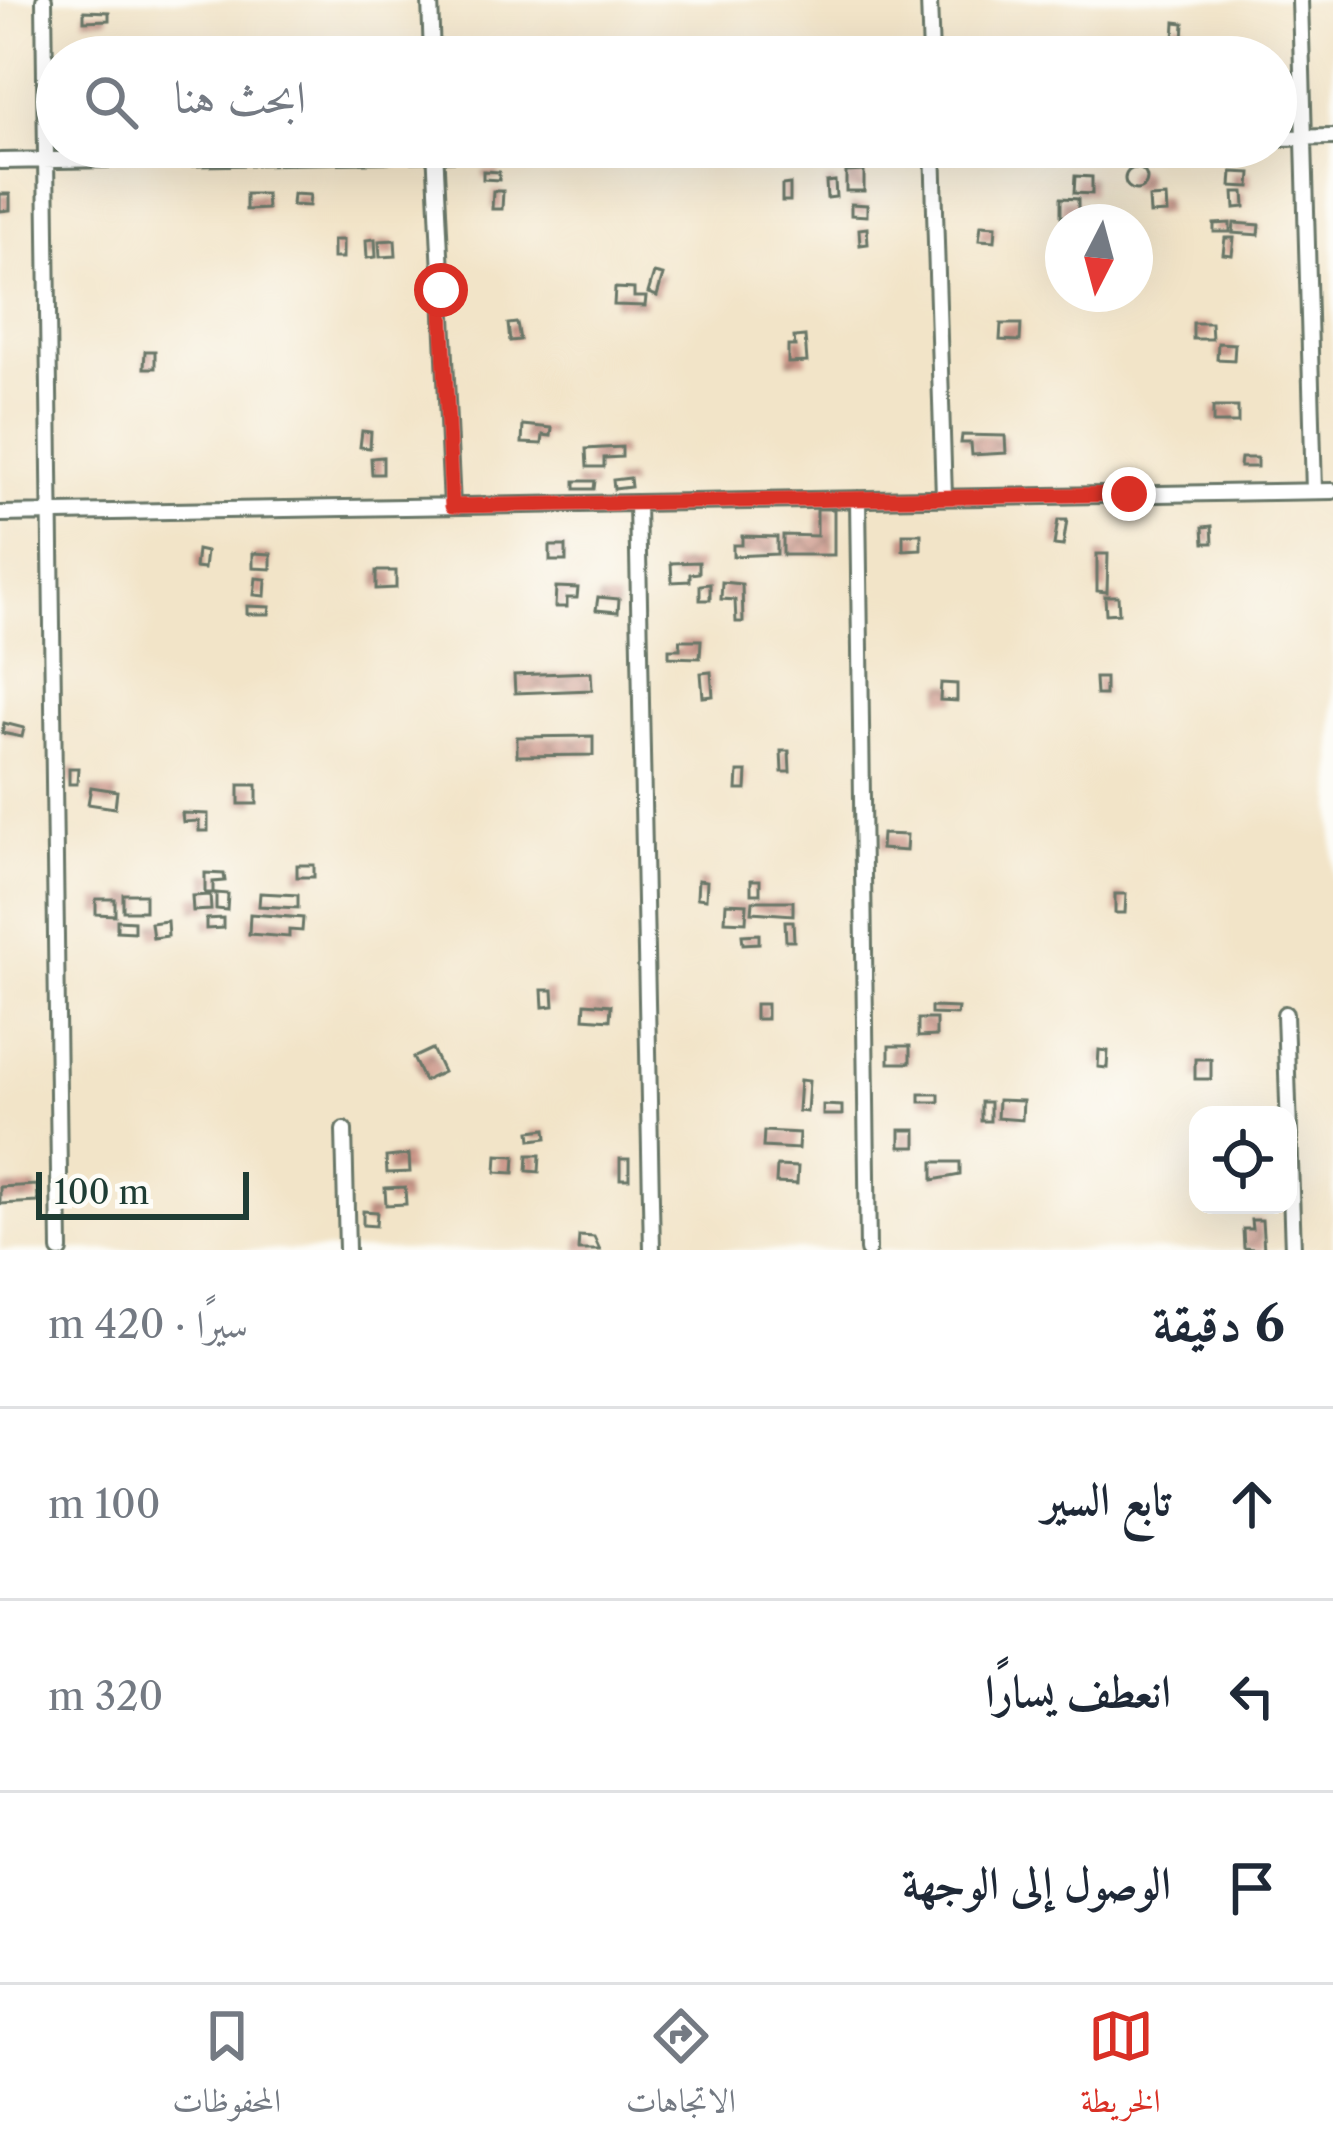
<!DOCTYPE html>
<html lang="ar">
<meta charset="utf-8">
<style>
body{margin:0;font-family:"Libre Caslon Text",Amiri,serif;background:#f6f6f7;color:#1f2937;direction:rtl}
.controls{position:absolute;right:36px;bottom:36px;display:grid;overflow:hidden;border-radius:24px;box-shadow:0 12px 48px #0002}
.controls button{width:108px;height:108px;display:grid;place-items:center;padding:0;border:0;border-bottom:3px solid #e0e1e3;background:#fff;color:#1f2937;font:60px sans-serif}
.compass{position:absolute;left:1045px;top:204px;width:108px;height:108px;border-radius:50%;background:#fff;box-shadow:0 12px 48px #0002;rotate:186deg}
.scale{position:absolute;left:36px;bottom:30px;width:213px;box-sizing:border-box;padding-left:12px;border:6px solid #1f3d34;border-top:0;font-size:33px;line-height:42px;white-space:nowrap;color:#1f3d34;-webkit-text-stroke:9px #fdfcf7;paint-order:stroke}
.stop{position:absolute;width:36px;height:36px;margin:-27px;border:9px solid #d93025;border-radius:50%;background:#fff}
.stop.end{background:#d93025;border-color:#fff;box-shadow:0 3px 12px #0008}
.list{margin:0;padding:0;list-style:none}
h2{display:flex;justify-content:space-between;align-items:center;height:156px;margin:0;padding:0 48px;font-size:51px}
h2 small{font-size:39px;font-weight:400;color:#747a83}
.list li{display:grid;grid-template-columns:78px 1fr auto;gap:36px;align-items:center;box-sizing:border-box;height:192px;padding:0 48px;border-top:3px solid #e0e1e3}
.list b{display:block;font-size:45px;white-space:nowrap}
.list em{font-size:39px;font-style:normal;color:#747a83}
.icon{flex:none;width:66px;height:66px;fill:none;stroke:currentColor;stroke-width:2;stroke-linecap:round;stroke-linejoin:round}
.map{position:relative;flex:none;width:1333px;height:1250px;overflow:hidden;direction:ltr}
.search{position:absolute;background:#fff;box-shadow:0 12px 48px #0002;left:36px;right:36px;top:36px;height:132px;display:flex;align-items:center;gap:30px;box-sizing:border-box;padding:0 42px;border-radius:66px;color:#747a83;font-size:45px}
.sheet{height:732px;background:#fff}
nav{display:flex;justify-content:space-around;align-items:center;box-sizing:border-box;height:168px;border-top:3px solid #e0e1e3;background:#fff;font-size:33px;color:#747a83}
nav a{display:grid;justify-items:center;gap:6px}
nav .on{color:#d93025}
.map>svg:first-child{display:block}
.building{fill:url(#building-cross-hatch)}
.lines{fill:none;stroke-linecap:round;stroke-linejoin:round}
.minor-casing{stroke:#697768;stroke-width:20}
.minor{stroke:#fff;stroke-width:14}
.route{stroke:#d93025;stroke-width:15}
</style>
<div class="map">
<svg width="1333" height="1250" viewBox="0 0 1333 1250">
<defs>
<pattern id="building-cross-hatch" width="8" height="8" patternUnits="userSpaceOnUse" patternTransform="scale(3)"><rect width="8" height="8" fill="#cd998b"/><path d="M0 0l8 8M0 8l8-8" fill="none" stroke="#a67e72"/></pattern>
</defs>
<rect width="100%" height="100%" fill="#fdfcf7"/>
<filter id="ink" filterUnits="userSpaceOnUse"><feTurbulence type="fractalNoise" baseFrequency=".00833" numOctaves="2"/><feDisplacementMap in="SourceGraphic" scale="24" xChannelSelector="R" yChannelSelector="G"/><feConvolveMatrix kernelMatrix="1 2 1 2 8 2 1 2 1" color-interpolation-filters="sRGB"/></filter>
<filter id="wash" filterUnits="userSpaceOnUse"><feTurbulence type="fractalNoise" baseFrequency=".004" numOctaves="4" result="noise"/><feDisplacementMap in="SourceGraphic" scale="48" xChannelSelector="R" yChannelSelector="G"/><feGaussianBlur stdDeviation="2.7" result="paint"/><feColorMatrix in="noise" values="0 0 0 0 0 0 0 0 0 0 0 0 0 0 0 0 0 1.4 0 .05"/><feComposite in="paint" operator="in"/></filter>
<g filter="url(#wash)">
<rect width="100%" height="100%" fill="#f2e4c8"/>
<g id="blocks">
<path class="building" d="M 84,11 L 109,12 L 109,20 L 84,21 Z
M 1175,22 L 1184,23 L 1183,41 L 1174,40 Z
M 111,45 L 132,46 L 132,54 L 110,52 Z
M1125 179a11 11 0 1 1 22 0a11 11 0 1 1-22 0Z
M 483,171 L 499,172 L 499,180 L 483,179 Z
M 864,171 L 864,191 L 846,191 L 846,172 Z
M 1232,172 L 1251,173 L 1250,187 L 1231,186 Z
M 1075,176 L 1092,177 L 1092,194 L 1074,193 Z
M 835,181 L 836,197 L 827,198 L 826,182 Z
M 790,184 L 790,201 L 782,201 L 782,185 Z
M 493,191 L 503,191 L 502,209 L 492,209 Z
M 1234,192 L 1244,192 L 1245,207 L 1235,208 Z
M 0,194 L 10,194 L 10,210 L 0,211 Z
M 246,194 L 266,194 L 267,209 L 246,210 Z
M 293,194 L 310,195 L 309,206 L 292,205 Z
M 1166,197 L 1167,213 L 1150,214 L 1149,198 Z
M 1061,198 L 1078,199 L 1078,217 L 1061,216 Z
M 851,204 L 867,205 L 867,216 L 851,215 Z
M 1230,223 L 1230,232 L 1214,232 L 1214,224 Z
M 1234,223 L 1260,225 L 1259,235 L 1233,233 Z
M 981,225 L 996,226 L 995,241 L 979,240 Z
M 867,228 L 868,244 L 860,245 L 859,229 Z
M 1225,238 L 1234,238 L 1232,255 L 1223,254 Z
M 375,239 L 376,257 L 367,258 L 366,240 Z
M 333,240 L 343,240 L 343,258 L 333,258 Z
M 395,240 L 396,256 L 380,257 L 379,241 Z
M 654,273 L 663,275 L 657,296 L 648,293 Z
M 615,288 L 634,289 L 634,297 L 646,297 L 645,306 L 614,305 Z
M 517,323 L 520,340 L 510,341 L 508,324 Z
M 1193,323 L 1211,323 L 1212,339 L 1193,339 Z
M 1001,324 L 1021,324 L 1020,341 L 1000,340 Z
M 805,336 L 807,362 L 788,363 L 788,346 L 795,346 L 794,337 Z
M 1218,343 L 1235,344 L 1234,360 L 1217,359 Z
M 145,351 L 155,351 L 155,368 L 144,368 Z
M 1213,407 L 1238,407 L 1238,423 L 1213,423 Z
M 523,425 L 552,428 L 551,436 L 543,435 L 542,444 L 522,443 Z
M 362,431 L 371,432 L 370,448 L 360,447 Z
M 962,435 L 1005,436 L 1006,453 L 972,455 L 971,443 L 961,443 Z
M 622,447 L 622,457 L 604,458 L 604,467 L 587,467 L 586,449 Z
M 383,457 L 383,474 L 372,474 L 371,458 Z
M 1241,458 L 1257,458 L 1257,467 L 1240,467 Z
M 630,478 L 631,487 L 614,489 L 613,480 Z
M 575,481 L 595,481 L 594,489 L 575,489 Z
M 817,509 L 834,509 L 834,555 L 783,555 L 783,535 L 817,536 Z
M 1058,520 L 1067,520 L 1063,546 L 1054,545 Z
M 1212,526 L 1213,543 L 1204,543 L 1203,527 Z
M 903,534 L 921,534 L 921,549 L 903,550 Z
M 742,536 L 777,537 L 777,554 L 733,556 L 733,545 L 742,545 Z
M 550,546 L 566,546 L 566,561 L 550,561 Z
M 197,550 L 206,552 L 204,569 L 195,568 Z
M 253,553 L 271,554 L 271,569 L 253,568 Z
M 1097,554 L 1108,554 L 1107,592 L 1097,591 Z
M 699,562 L 699,573 L 690,574 L 690,581 L 672,582 L 671,563 Z
M 376,571 L 396,571 L 396,588 L 376,589 Z
M 256,578 L 266,579 L 265,596 L 254,595 Z
M 722,582 L 742,584 L 743,622 L 736,622 L 735,600 L 721,599 Z
M 710,584 L 710,600 L 700,600 L 700,585 Z
M 556,587 L 578,588 L 577,598 L 567,598 L 567,607 L 555,607 Z
M 1105,596 L 1118,596 L 1119,613 L 1106,614 Z
M 598,597 L 619,599 L 618,612 L 596,610 Z
M 247,606 L 270,607 L 269,614 L 247,614 Z
M 680,640 L 701,640 L 700,658 L 669,657 L 669,649 L 680,649 Z
M 591,672 L 592,690 L 515,693 L 514,675 Z
M 711,672 L 713,696 L 703,697 L 701,673 Z
M 1095,678 L 1105,678 L 1105,695 L 1096,695 Z
M 941,683 L 957,684 L 957,701 L 940,700 Z
M 4,723 L 24,728 L 22,737 L 2,733 Z
M 593,736 L 593,755 L 517,756 L 517,737 Z
M 781,751 L 789,751 L 790,772 L 782,772 Z
M 69,768 L 78,768 L 77,784 L 69,784 Z
M 738,772 L 747,772 L 746,790 L 737,790 Z
M 239,785 L 257,785 L 257,804 L 239,804 Z
M 91,787 L 117,791 L 115,808 L 88,804 Z
M 182,813 L 208,814 L 208,831 L 199,831 L 199,821 L 183,822 Z
M 882,834 L 907,835 L 906,851 L 881,849 Z
M 297,865 L 314,865 L 314,877 L 297,877 Z
M 205,873 L 224,874 L 225,881 L 213,882 L 213,893 L 205,893 Z
M 698,880 L 707,881 L 706,899 L 697,898 Z
M 751,880 L 760,880 L 760,894 L 751,894 Z
M 216,893 L 228,894 L 227,910 L 216,909 Z
M 260,893 L 298,895 L 298,908 L 259,906 Z
M 123,894 L 145,894 L 145,911 L 123,911 Z
M 1115,894 L 1126,894 L 1125,913 L 1115,913 Z
M 210,895 L 211,910 L 193,911 L 192,896 Z
M 96,899 L 115,899 L 115,915 L 96,914 Z
M 753,901 L 793,901 L 793,915 L 752,912 Z
M 726,903 L 747,904 L 746,922 L 725,921 Z
M 250,914 L 303,918 L 302,931 L 289,930 L 289,937 L 249,934 Z
M 223,918 L 223,928 L 206,929 L 206,919 Z
M 117,920 L 134,921 L 134,932 L 117,931 Z
M 167,921 L 168,936 L 153,938 L 151,923 Z
M 785,921 L 793,921 L 794,941 L 786,941 Z
M 759,934 L 759,943 L 743,944 L 742,935 Z
M 542,990 L 553,990 L 554,1006 L 543,1007 Z
M 585,1003 L 611,1005 L 610,1020 L 584,1018 Z
M 755,1004 L 767,1004 L 767,1019 L 755,1019 Z
M 931,1007 L 958,1008 L 957,1015 L 931,1014 Z
M 918,1019 L 936,1019 L 936,1036 L 918,1037 Z
M 889,1046 L 910,1046 L 910,1063 L 889,1063 Z
M 432,1049 L 443,1072 L 424,1081 L 413,1058 Z
M 1099,1050 L 1108,1051 L 1107,1068 L 1098,1067 Z
M 1195,1059 L 1211,1059 L 1211,1079 L 1195,1079 Z
M 800,1080 L 809,1081 L 807,1112 L 798,1111 Z
M 920,1094 L 939,1094 L 939,1102 L 920,1102 Z
M 998,1100 L 1023,1101 L 1022,1120 L 997,1118 Z
M 981,1102 L 990,1102 L 990,1121 L 981,1121 Z
M 823,1105 L 842,1106 L 842,1115 L 823,1115 Z
M 546,1129 L 547,1138 L 531,1140 L 530,1131 Z
M 900,1130 L 916,1130 L 916,1147 L 900,1147 Z
M 764,1131 L 799,1133 L 798,1149 L 763,1147 Z
M 409,1155 L 410,1172 L 387,1173 L 386,1157 Z
M 497,1155 L 515,1156 L 514,1173 L 496,1172 Z
M 528,1155 L 540,1155 L 539,1172 L 527,1171 Z
M 620,1159 L 629,1159 L 629,1179 L 620,1179 Z
M 933,1162 L 960,1162 L 960,1175 L 933,1180 Z
M 777,1166 L 798,1167 L 797,1184 L 776,1183 Z
M 37,1185 L 38,1202 L 0,1204 L 0,1187 Z
M 405,1187 L 406,1204 L 386,1205 L 385,1188 Z
M 363,1211 L 377,1212 L 376,1226 L 363,1225 Z
M 1251,1220 L 1262,1220 L 1264,1250 L 1244,1248 L 1243,1229 L 1252,1229 Z
M 579,1236 L 594,1237 L 600,1250 L 578,1250 Z"/>
</g>
</g>
<g filter="url(#ink)">
<use href="#blocks" fill-opacity="0" stroke="#697768" stroke-width="3"/>
<g class="lines">
<defs>
<path id="minor" d="M 44,0 L 60,1250
M 430,0 L 432,57
M 929,0 L 931,57
M 1300,0 L 1314,491
M 1276,138 L 1333,137
M 435,147 L 452,506
M 933,147 L 944,497
M 0,161 L 783,147
M 858,499 L 868,1250
M 637,503 L 652,1250
M 0,514 L 1333,491
M 1285,1014 L 1293,1250
M 344,1130 L 347,1250"/>
</defs>
<use href="#minor" class="minor-casing"/>
<use href="#minor" class="minor"/>
</g>
</g>
<g class="lines" filter="url(#ink)">
<path class="route" d="M 441,290 L 452,506 L 1129,494"/>
</g>
</svg>
<div class="controls">
<button><svg class="icon" aria-label="locate" viewBox="0 0 24 24"><circle cx="12" cy="12" r="6"/><path d="M12 2v4M12 18v4M2 12h4M18 12h4"/></svg></button>
</div>
<svg class="compass" viewBox="-18 -18 36 36"><path d="M0-13l5 13h-10z" fill="#e53935"/><path d="M0 13l5-13h-10z" fill="#747a83"/></svg>
<div class="scale">100 m</div>
<div class="stop" style="left:441px;top:290px"></div>
<div class="stop end" style="left:1129px;top:494px"></div>
<div class="search"><svg class="icon" aria-label="search" viewBox="0 0 24 24"><circle cx="10" cy="10" r="6"/><path d="M15 15l6 6"/></svg>ابحث هنا</div>
</div>
<section class="sheet">
<h2>6 دقيقة<small>سيرًا · 420 m</small></h2>
<ul class="list">
<li><svg class="icon" aria-label="ahead" viewBox="0 0 24 24"><path d="M12 20V5M6 11l6-6 6 6"/></svg><div><b>تابع السير</b></div><em>100 m</em></li>
<li><svg class="icon" aria-label="left" viewBox="0 0 24 24"><path d="M17 20v-9H6M10 6l-5 5 5 5"/></svg><div><b>انعطف يسارًا</b></div><em>320 m</em></li>
<li><svg class="icon" aria-label="arrive" viewBox="0 0 24 24"><path d="M6 21V4h12l-3 4 3 4H6"/></svg><div><b>الوصول إلى الوجهة</b></div></li>
</ul>
</section>
<nav>
<a class="on"><svg class="icon" aria-label="map" viewBox="0 0 24 24"><path d="M3 6l6-2 6 2 6-2v14l-6 2-6-2-6 2zM9 4v14M15 6v14"/></svg>الخريطة</a>
<a><svg class="icon" aria-label="directions" viewBox="0 0 24 24"><path d="M12 3l9 9-9 9-9-9zM9 14v-3h6M13 9l2 2-2 2"/></svg>الاتجاهات</a>
<a><svg class="icon" aria-label="saved" viewBox="0 0 24 24"><path d="M7 4h10v16l-5-4-5 4z"/></svg>المحفوظات</a>
</nav>
